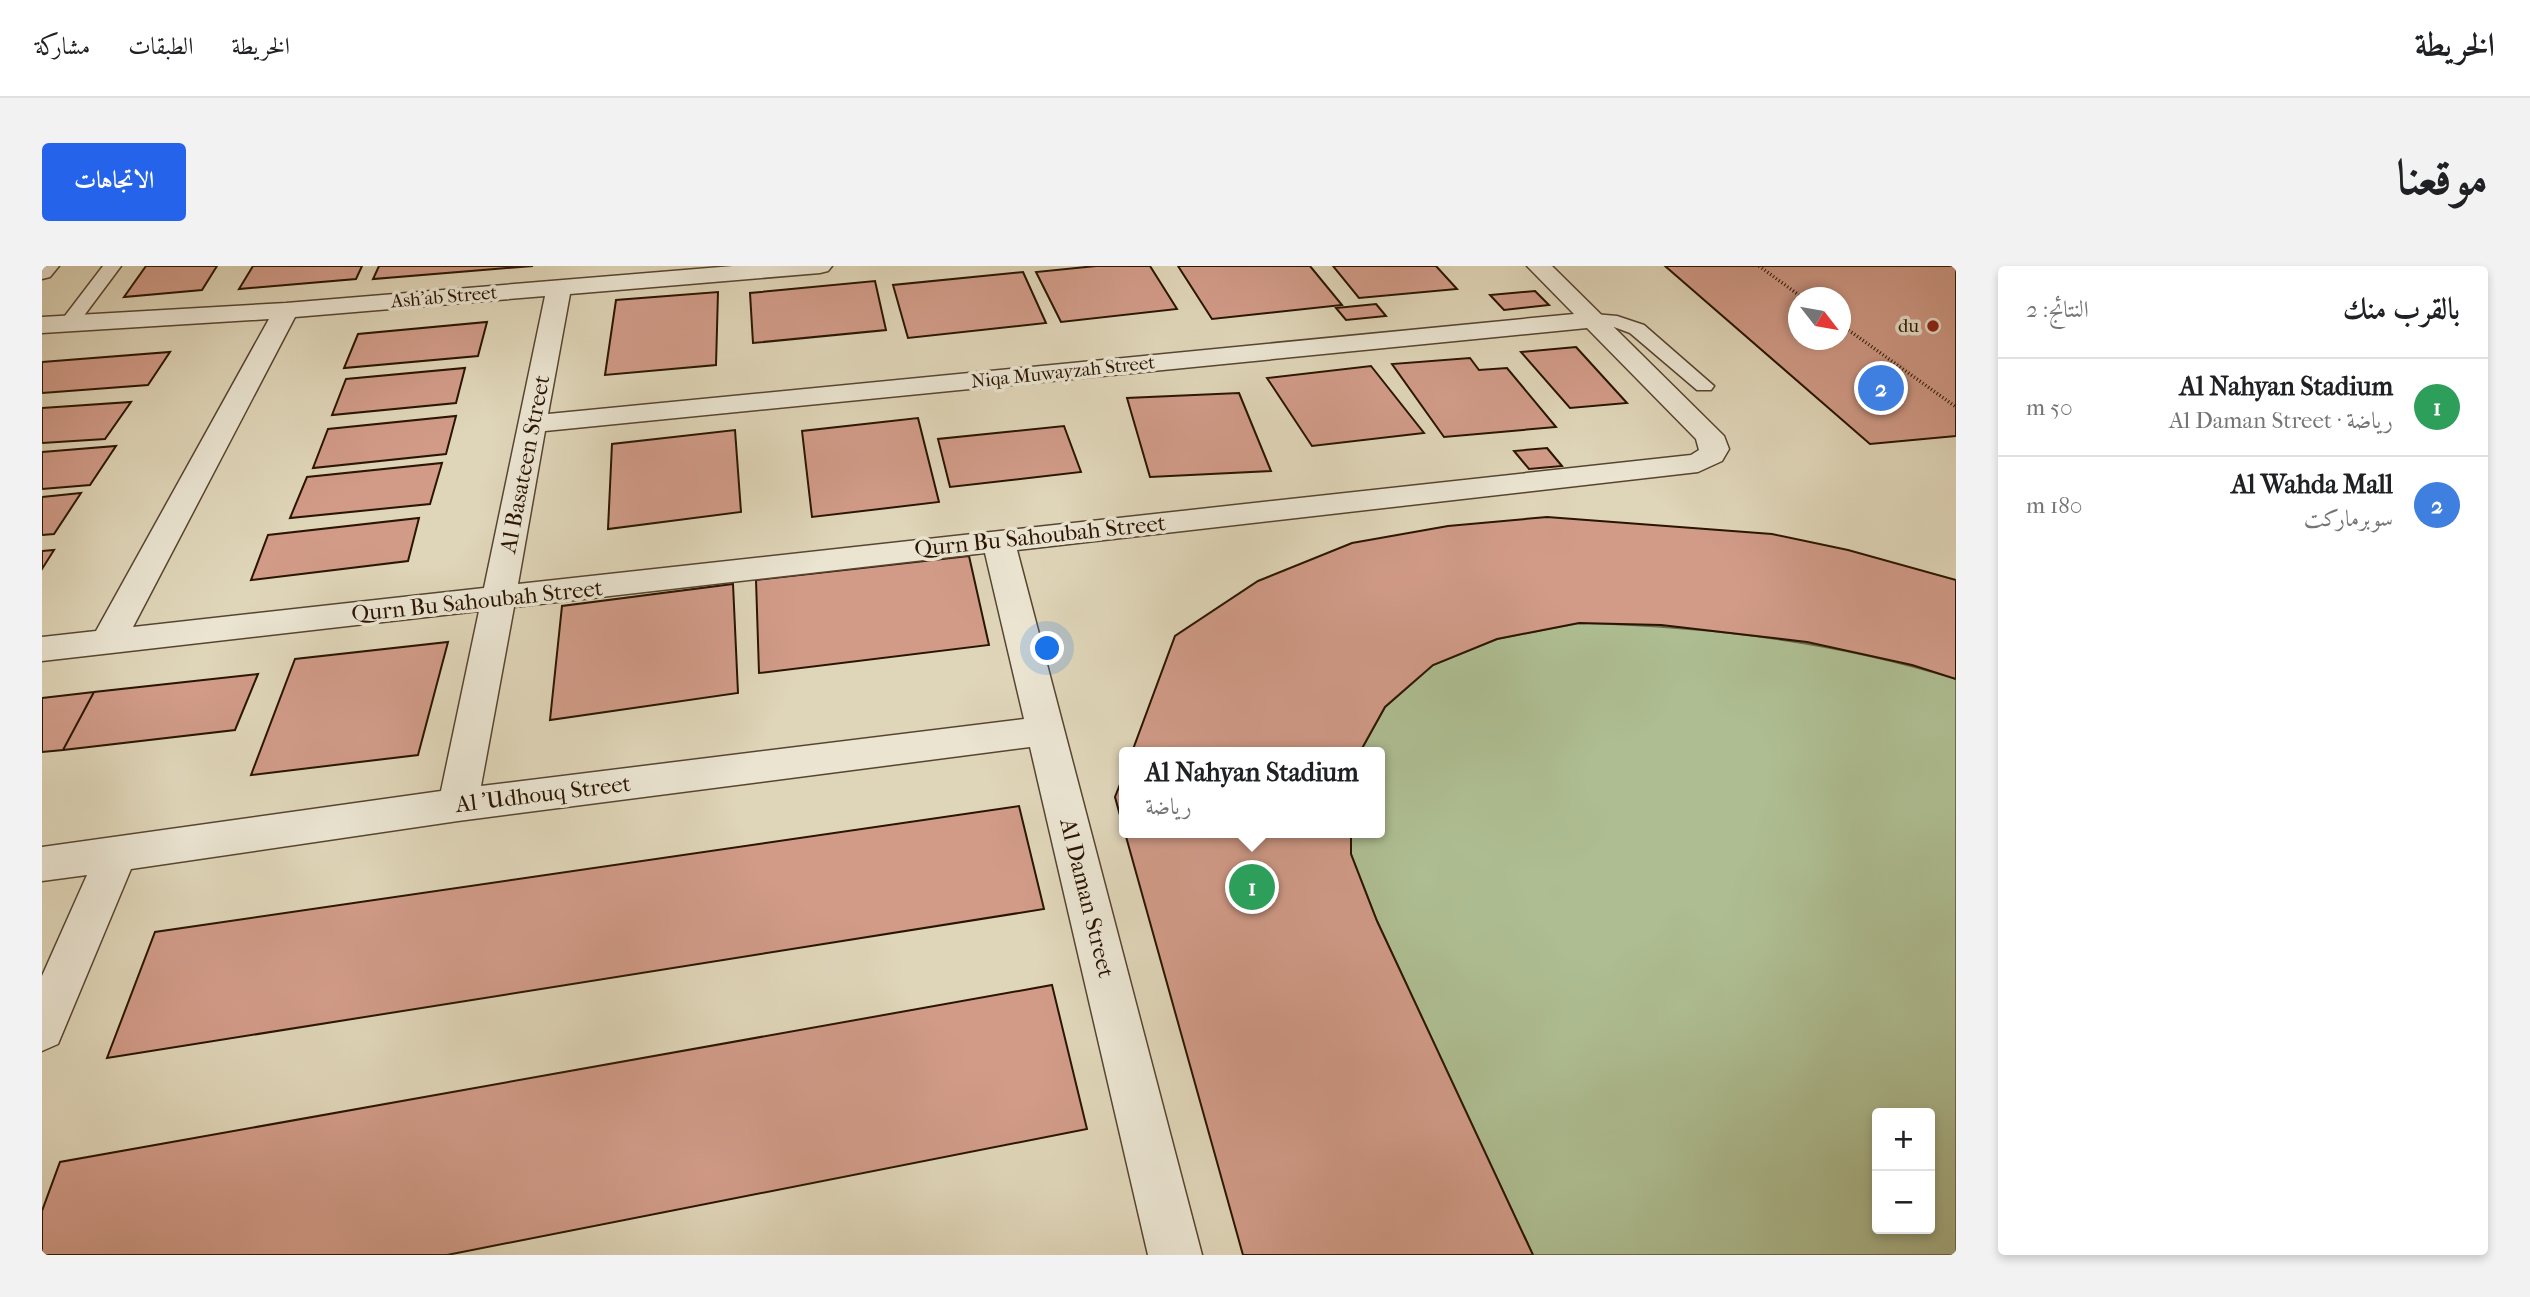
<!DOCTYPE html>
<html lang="ar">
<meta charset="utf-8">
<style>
body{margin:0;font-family:"IM FELL French Canon",Amiri,serif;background:#f2f2f2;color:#202124;direction:rtl}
.controls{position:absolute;right:21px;bottom:21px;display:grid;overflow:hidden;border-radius:7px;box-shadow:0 4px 10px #0003}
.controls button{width:63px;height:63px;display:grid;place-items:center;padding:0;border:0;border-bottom:2px solid #e0e0e0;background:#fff;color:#202124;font:35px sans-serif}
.compass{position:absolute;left:1746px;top:21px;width:63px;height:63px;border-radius:50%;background:#fff;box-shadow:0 4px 10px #0003;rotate:121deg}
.you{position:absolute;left:1006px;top:383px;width:24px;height:24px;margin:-18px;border:5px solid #fff;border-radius:50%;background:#1a73e8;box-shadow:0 0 0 10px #1a73e833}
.badge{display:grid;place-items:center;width:46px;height:46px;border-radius:50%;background:#2563eb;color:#fff;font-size:23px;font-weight:700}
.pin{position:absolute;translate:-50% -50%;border:4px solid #fff;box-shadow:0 2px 7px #0006}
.popup{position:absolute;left:1077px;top:481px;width:266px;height:91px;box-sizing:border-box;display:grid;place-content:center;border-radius:7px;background:#fff;filter:drop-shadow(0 2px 5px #0005);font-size:23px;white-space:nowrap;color:#757577}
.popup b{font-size:26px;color:#202124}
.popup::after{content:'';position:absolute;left:50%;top:100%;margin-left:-14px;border:14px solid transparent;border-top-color:#fff}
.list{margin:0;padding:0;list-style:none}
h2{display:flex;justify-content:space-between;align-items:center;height:91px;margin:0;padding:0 28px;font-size:30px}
h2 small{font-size:23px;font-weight:400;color:#757577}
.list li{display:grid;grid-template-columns:46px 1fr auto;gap:21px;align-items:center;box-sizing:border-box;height:98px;padding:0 28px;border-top:2px solid #e0e0e0}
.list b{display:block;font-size:26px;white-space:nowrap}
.list p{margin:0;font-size:23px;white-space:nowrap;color:#757577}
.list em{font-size:23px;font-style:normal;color:#757577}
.map{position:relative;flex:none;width:1914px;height:989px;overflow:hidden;direction:ltr;border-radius:7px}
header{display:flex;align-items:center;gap:42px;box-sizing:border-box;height:98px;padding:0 35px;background:#fff;border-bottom:2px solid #e0e0e0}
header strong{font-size:33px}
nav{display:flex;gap:38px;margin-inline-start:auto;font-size:24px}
.intro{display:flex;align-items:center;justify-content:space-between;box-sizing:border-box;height:168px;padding:0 42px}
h1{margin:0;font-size:49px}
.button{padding:18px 32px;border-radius:7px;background:#2563eb;color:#fff;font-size:24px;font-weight:700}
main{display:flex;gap:42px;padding:0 42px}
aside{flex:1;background:#fff;border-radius:7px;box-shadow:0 4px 10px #0003}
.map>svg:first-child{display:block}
.green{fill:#aebe92;stroke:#6c6a4a;stroke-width:2;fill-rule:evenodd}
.building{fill:#d19b88;stroke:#2a1502;stroke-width:2;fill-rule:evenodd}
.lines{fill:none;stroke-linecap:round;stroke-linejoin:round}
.service-casing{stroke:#574530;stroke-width:3}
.minor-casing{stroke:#574530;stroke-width:3}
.tertiary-casing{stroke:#574530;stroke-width:3}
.path{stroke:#2a1502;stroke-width:3.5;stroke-dasharray:1 2.5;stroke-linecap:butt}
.service{fill:#eae4d1;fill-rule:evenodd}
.minor{fill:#eae4d1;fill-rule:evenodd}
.tertiary{fill:#eae4d1;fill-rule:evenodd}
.poi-dot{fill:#8f2418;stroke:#eae4d1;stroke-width:2.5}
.labels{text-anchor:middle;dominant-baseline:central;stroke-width:7;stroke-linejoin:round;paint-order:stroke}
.far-street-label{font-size:19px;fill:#2a1502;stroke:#eae4d1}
.far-poi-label{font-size:19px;fill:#2a1502;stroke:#eae4d1;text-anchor:end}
.street-label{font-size:23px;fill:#2a1502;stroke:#eae4d1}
</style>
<header>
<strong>الخريطة</strong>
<nav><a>الخريطة</a><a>الطبقات</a><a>مشاركة</a></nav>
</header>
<div class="intro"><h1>موقعنا</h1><a class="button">الاتجاهات</a></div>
<main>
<aside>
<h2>بالقرب منك<small>النتائج: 2</small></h2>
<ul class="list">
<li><span class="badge" style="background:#2e9e5b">1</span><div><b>Al Nahyan Stadium</b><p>رياضة · Al Daman Street</p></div><em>50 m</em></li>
<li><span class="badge" style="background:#3f7fe0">2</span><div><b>Al Wahda Mall</b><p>سوبرماركت</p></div><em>180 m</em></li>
</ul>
</aside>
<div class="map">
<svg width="1914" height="989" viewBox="0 0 1914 989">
<rect width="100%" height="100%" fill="#dfd5b8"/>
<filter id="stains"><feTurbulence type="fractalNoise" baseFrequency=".00286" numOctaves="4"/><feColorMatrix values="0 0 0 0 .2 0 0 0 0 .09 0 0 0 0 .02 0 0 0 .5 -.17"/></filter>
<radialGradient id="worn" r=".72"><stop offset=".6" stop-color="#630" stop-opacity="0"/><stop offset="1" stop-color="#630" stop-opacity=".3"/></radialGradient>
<path class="green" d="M 1537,357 C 1665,360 1792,375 1914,413 L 1914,989 L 1491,989 L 1335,655 L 1309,588 L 1309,567 L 1338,567 L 1338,486 L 1318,486 L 1343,441 L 1391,399 L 1455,373 ZM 1835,847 L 1888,847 L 1888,963 L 1835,963 Z"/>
<path class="building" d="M 104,0 L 175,0 L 160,24 L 82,31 Z
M 211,0 L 320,0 L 314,13 L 197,23 Z
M 337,0 L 491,0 L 331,13 Z
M 1054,0 L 1108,0 L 1135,43 L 1019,56 L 994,6 Z
M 1136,0 L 1268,0 L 1300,39 L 1170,53 Z
M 1291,0 L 1394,0 L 1415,23 L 1317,32 Z
M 1623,0 L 1914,0 L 1914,170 L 1828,178 ZM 1756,32 L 1798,32 L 1798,74 L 1756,74 Z
M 981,6 L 1004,57 L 866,72 L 851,19 Z
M 833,15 L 844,64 L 711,77 L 708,27 Z
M 1493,25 L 1507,39 L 1462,44 L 1448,29 Z
M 676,26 L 674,99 L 563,109 L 574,34 Z
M 1334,38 L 1344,50 L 1304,54 L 1294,42 Z
M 445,56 L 436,90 L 302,102 L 316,68 Z
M 1534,81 L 1585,137 L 1528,142 L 1479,86 Z
M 128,86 L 106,119 L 0,127 L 0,96 Z
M 1428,92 L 1437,104 L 1465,102 L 1514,161 L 1402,171 L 1350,98 Z
M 1329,100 L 1382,167 L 1270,180 L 1225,112 Z
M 423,102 L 414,137 L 290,149 L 304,113 Z
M 1197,127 L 1229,205 L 1108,211 L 1085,132 Z
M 89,136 L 63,173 L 0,177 L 0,142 Z
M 414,150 L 404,188 L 271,202 L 286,163 Z
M 876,152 L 897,236 L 770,251 L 760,165 Z
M 1022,160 L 1039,206 L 908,221 L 896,173 Z
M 693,164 L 699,246 L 566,263 L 570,178 Z
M 74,180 L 48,219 L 0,223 L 0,186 Z
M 1505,182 L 1520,200 L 1487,203 L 1472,185 Z
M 400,197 L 388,238 L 248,252 L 265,211 Z
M 39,227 L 12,268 L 0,269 L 0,231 Z
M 1505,251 L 1730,268 L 1806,284 L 1914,314 L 1914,413 L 1870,399 L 1765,376 L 1619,359 L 1537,357 L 1455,373 L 1391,399 L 1343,441 L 1318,486 L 1090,486 L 1133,370 L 1216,315 L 1310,277 L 1406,260 Z
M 377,252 L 366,295 L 209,314 L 226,269 Z
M 12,284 L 0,303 L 0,285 Z
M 927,290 L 947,379 L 717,407 L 714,314 Z
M 691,318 L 696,427 L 508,454 L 520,340 Z
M 406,376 L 376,489 L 209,509 L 253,393 Z
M 216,408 L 193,464 L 21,484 L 52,426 Z
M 52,426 L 21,484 L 0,486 L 0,432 Z
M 1082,508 L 1082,564 L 1073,531 Z
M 977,540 L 1002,643 L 65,792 L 113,666 Z
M 1083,567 L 1309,567 L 1309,588 L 1335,655 L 1491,989 L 1201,989 Z
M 1010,719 L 1045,863 L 405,989 L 0,989 L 0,945 L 18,896 Z"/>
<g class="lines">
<defs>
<path id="service" d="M 61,0 L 79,0 L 32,63 L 18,63 L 16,59 Z
M 1552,48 L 1575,50 L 1602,59 L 1672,120 L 1669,124 L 1655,124 L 1588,67 L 1572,61 L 1546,58 L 1543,54 L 1546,50 Z"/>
<path id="minor" d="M 691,0 L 790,0 L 786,5 L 778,7 L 528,28 L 506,148 L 1532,48 L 1485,0 L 1510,0 L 1682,170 L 1687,183 L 1680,195 L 1656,206 L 975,284 L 1160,989 L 1106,989 L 988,481 L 416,555 L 89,603 L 16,778 L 0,785 L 0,710 L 45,609 L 0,615 L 0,581 L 399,525 L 437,345 L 0,395 L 0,371 L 54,365 L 227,53 L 0,67 L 0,51 L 244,37 ZM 503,30 L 442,322 L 91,361 L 253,51 ZM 1545,62 L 1654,173 L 1657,184 L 1649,189 L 476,318 L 503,165 ZM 943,287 L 982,453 L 439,520 L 472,341 Z"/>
<path id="tertiary" d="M 0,0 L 17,0 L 8,11 L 0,13 Z"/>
</defs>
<use href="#service" class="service-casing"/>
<use href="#minor" class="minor-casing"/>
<use href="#tertiary" class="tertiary-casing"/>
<path class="path" d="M 1717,0 L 1761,32
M 1798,58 L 1914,141"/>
<use href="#service" class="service"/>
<use href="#minor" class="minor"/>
<use href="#tertiary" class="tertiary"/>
</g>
<circle class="poi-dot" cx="1891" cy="60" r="7"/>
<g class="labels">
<g class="far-street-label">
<text transform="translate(402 31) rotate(-5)">Ash'ab Street</text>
<text transform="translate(1021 106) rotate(-6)">Niqa Muwayzah Street</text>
</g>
<g class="far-poi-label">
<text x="1877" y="60">du</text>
</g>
<g class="street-label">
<text transform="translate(483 198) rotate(-79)">Al Basateen Street</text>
<text transform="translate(998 270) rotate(-6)">Qurn Bu Sahoubah Street</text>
<text transform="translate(435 335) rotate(-6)">Qurn Bu Sahoubah Street</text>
<text transform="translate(501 528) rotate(-7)">Al 'Udhouq Street</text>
<text transform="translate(1045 632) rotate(76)">Al Daman Street</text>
</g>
</g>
<rect width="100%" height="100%" filter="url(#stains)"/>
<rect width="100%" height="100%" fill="url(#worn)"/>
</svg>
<div class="controls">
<button>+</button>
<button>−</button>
</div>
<svg class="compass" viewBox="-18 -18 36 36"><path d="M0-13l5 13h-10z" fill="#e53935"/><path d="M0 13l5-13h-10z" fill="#757577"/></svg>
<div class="you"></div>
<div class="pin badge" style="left:1210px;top:621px;background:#2e9e5b">1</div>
<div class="popup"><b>Al Nahyan Stadium</b>رياضة</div>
<div class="pin badge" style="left:1839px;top:122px;background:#3f7fe0">2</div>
</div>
</main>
